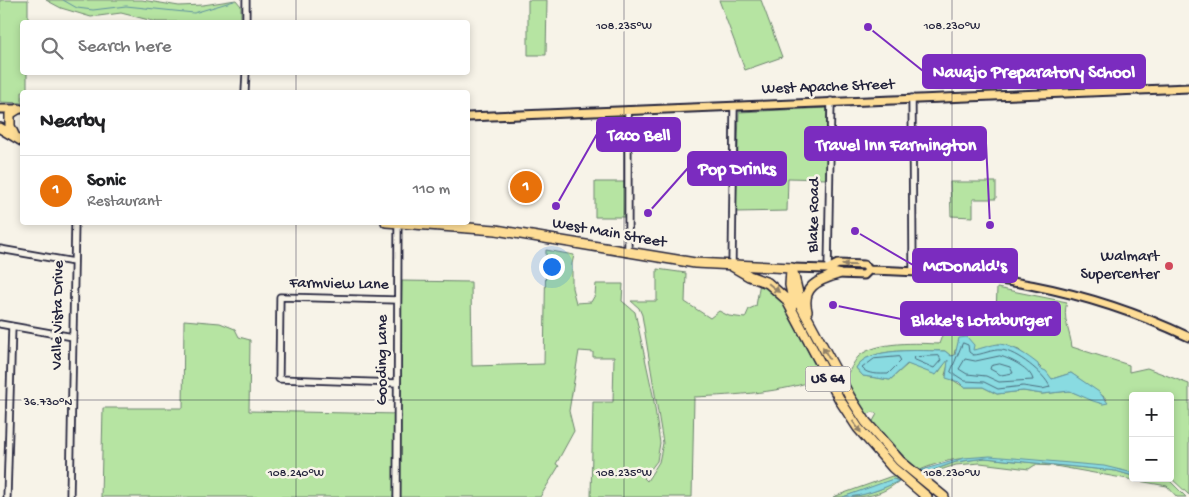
<!DOCTYPE html>
<meta charset="utf-8">
<style>
body{margin:0;font-family:"Gochi Hand",sans-serif;background:#f6f6f6;color:#202124}
.controls{position:absolute;right:15px;bottom:15px;display:grid;overflow:hidden;border-radius:5px;box-shadow:0 2px 8px #0003}
.controls button{width:45px;height:45px;display:grid;place-items:center;padding:0;border:0;border-bottom:1px solid #e0e0e0;background:#fff;color:#202124;font:25px sans-serif}
.you{position:absolute;left:551px;top:266px;width:18px;height:18px;margin:-12px;border:4px solid #fff;border-radius:50%;background:#1a73e8;box-shadow:0 0 0 8px #1a73e833}
.badge{display:grid;place-items:center;width:32px;height:32px;border-radius:50%;background:#d1495b;color:#fff;font-size:16px;font-weight:700}
.pin{position:absolute;translate:-50% -50%;border:2px solid #fff;box-shadow:0 1px 5px #0006}
.list{margin:0;padding:0;list-style:none}
h2{display:flex;justify-content:space-between;align-items:center;height:65px;margin:0;padding:0 20px;font-size:21px}
h2 small{font-size:16px;font-weight:400;color:#757577}
.list li{display:grid;grid-template-columns:32px 1fr auto;gap:15px;align-items:center;box-sizing:border-box;height:70px;padding:0 20px;border-top:1px solid #e0e0e0}
.list b{display:block;font-size:19px;white-space:nowrap}
.list p{margin:0;font-size:16px;white-space:nowrap;color:#757577}
.list em{font-size:16px;font-style:normal;color:#757577}
.icon{flex:none;width:28px;height:28px;fill:none;stroke:currentColor;stroke-width:2;stroke-linecap:round;stroke-linejoin:round}
.map{position:relative;flex:none;width:1189px;height:497px;overflow:hidden}
.search{position:absolute;background:#fff;box-shadow:0 2px 8px #0003;left:20px;top:20px;width:450px;height:55px;display:flex;align-items:center;gap:12px;box-sizing:border-box;padding:0 18px;border-radius:5px;color:#757577;font-size:19px}
.panel{position:absolute;background:#fff;box-shadow:0 2px 8px #0003;left:20px;top:90px;width:450px;height:135px;border-radius:5px}
.map>svg:first-child{display:block}
.green{fill:#b6e4a2;stroke:#6c836e;fill-rule:evenodd}
.water{fill:#89dbe1;stroke:#60919f}
.lines{fill:none;stroke-linecap:round;stroke-linejoin:round}
.shore{stroke:#4b6c7d;stroke-width:1}
.stream{stroke:#60919f;stroke-width:1}
.minor-casing{stroke:#22223b;stroke-width:9}
.major-casing{stroke:#22223b;stroke-width:11}
.highway-casing{stroke:#22223b;stroke-width:12}
.minor{stroke:#f7f3e8;stroke-width:5.5}
.major{stroke:#fedd96;stroke-width:7}
.highway{stroke:#fedd96;stroke-width:9}
.oneway{fill:#908068}
.ticks{fill:none;stroke:#22223b;stroke-width:1;stroke-opacity:0.45}
.poi-dot{fill:#d1495b;stroke:#f7f3e8;stroke-width:2}
.labels{text-anchor:middle;dominant-baseline:central;stroke-width:5;stroke-linejoin:round;paint-order:stroke}
.shield{fill:#f7f3e8;stroke:#62616f;stroke-width:1}
.shield-label{font-size:15px;font-weight:bold;fill:#22223b}
.street-label{font-size:16px;fill:#22223b;stroke:#f7f3e8}
.poi-label{font-size:16px;fill:#22223b;stroke:#f7f3e8;text-anchor:end}
.ticks-label{font-size:12px;text-anchor:middle;fill:#22223b;stroke:#f7f3e8;stroke-width:5;stroke-linejoin:round;paint-order:stroke}
.leader{fill:none;stroke:#7b2cbf;stroke-width:2}
.callout-dot{fill:#7b2cbf;stroke:#f7f3e8;stroke-width:2}
.callout{fill:#7b2cbf;stroke:#7b2cbf;stroke-width:2}
.callout-label{font-size:18px;text-anchor:middle;font-weight:bold;fill:#fff}
</style>
<div class="map">
<svg width="1189" height="497" viewBox="0 0 1189 497">
<rect width="100%" height="100%" fill="#f7f3e8"/>
<filter id="ink" filterUnits="userSpaceOnUse"><feTurbulence type="fractalNoise" baseFrequency=".02" numOctaves="2"/><feDisplacementMap in="SourceGraphic" scale="10" xChannelSelector="R" yChannelSelector="G"/><feConvolveMatrix kernelMatrix="1 2 1 2 8 2 1 2 1" color-interpolation-filters="sRGB"/></filter>
<g filter="url(#ink)">
<path class="green" d="M 0,0 L 28,0 L 28,22 L 22,22 L 22,72 L 27,73 L 27,92 L 22,92 L 22,103 L 0,102 Z
M 46,0 L 142,0 L 179,6 L 203,5 L 236,0 L 241,6 L 241,22 L 157,22 L 121,13 L 91,17 L 61,8 Z
M 528,0 L 547,0 L 546,55 L 528,55 Z
M 719,0 L 761,0 L 782,57 L 745,70 Z
M 827,108 L 827,179 L 788,178 L 787,211 L 736,212 L 739,112 Z
M 595,182 L 625,182 L 624,217 L 595,217 Z
M 950,182 L 996,182 L 996,199 L 973,199 L 973,217 L 951,216 Z
M 546,250 L 574,255 L 572,264 L 572,288 L 576,303 L 591,302 L 595,295 L 596,284 L 623,284 L 622,301 L 635,312 L 653,395 L 660,443 L 657,461 L 644,478 L 647,481 L 659,462 L 663,443 L 642,315 L 639,308 L 631,301 L 657,301 L 657,269 L 686,273 L 685,302 L 710,318 L 719,311 L 729,316 L 745,318 L 749,309 L 756,306 L 760,282 L 779,296 L 822,378 C 781,393 737,395 694,397 L 692,497 L 591,497 L 593,402 L 613,402 L 614,357 L 593,357 L 593,352 L 579,351 L 569,411 L 574,431 L 556,464 L 559,466 L 540,497 L 101,497 L 103,408 L 183,408 L 184,320 L 220,323 L 235,329 L 239,337 L 250,340 L 249,411 L 399,414 L 402,281 L 471,282 L 472,366 L 544,364 Z
M 997,288 L 1067,302 C 1062,318 1070,331 1072,347 L 1129,365 L 1129,372 L 1147,368 L 1189,384 L 1189,495 L 1170,477 L 1170,396 L 1133,396 L 1133,473 C 1095,464 1058,463 1019,460 C 982,456 953,455 918,471 L 872,423 L 877,414 L 873,412 L 866,415 L 843,378 C 851,372 852,363 859,356 C 877,341 917,343 939,344 L 944,330 L 951,327 L 951,312 L 996,314 ZM 999,344 L 1019,350 L 1029,360 L 1035,362 L 1052,379 L 1071,373 L 1107,399 L 1103,404 L 1070,391 L 1042,394 L 1023,391 L 997,394 L 983,387 L 964,387 L 945,375 L 949,362 L 947,360 L 939,372 L 932,373 L 908,364 L 890,380 L 863,376 L 856,368 C 867,346 923,351 945,351 L 951,356 L 954,355 L 955,350 L 973,351 Z
M 985,458 L 1116,471 L 1133,476 L 1133,478 L 1167,478 L 1186,497 L 1177,497 L 1167,486 L 1055,466 L 1035,465 L 1029,469 L 980,463 L 956,465 L 924,475 L 922,474 L 956,462 Z
M 892,476 L 897,479 L 843,497 L 833,497 Z
M 899,481 C 884,493 872,497 852,497 L 878,490 Z"/>
<path class="water" d="M 967,337 L 974,345 L 973,350 C 981,349 992,344 1000,344 C 1014,346 1028,356 1038,364 L 1039,368 L 1046,371 L 1052,379 L 1071,373 L 1099,392 L 1108,403 L 1103,404 L 1093,401 L 1070,391 L 1042,394 L 1023,391 L 997,394 L 983,387 L 964,387 L 959,382 L 946,378 L 948,360 L 936,375 L 907,364 L 890,380 L 863,376 L 856,368 C 867,346 923,351 945,351 L 951,356 L 955,355 L 959,338 Z
M 990,456 L 1104,466 L 1133,473 L 1133,476 L 1116,471 L 985,458 L 956,462 L 922,474 L 918,471 L 964,458 Z
M 893,479 L 899,481 C 882,489 863,497 843,497 Z"/>
<g class="lines">
<path class="shore" d="M 963,343 L 968,345 L 969,352 L 973,355 C 982,355 992,349 1001,350 C 1016,351 1045,374 1050,387 L 1042,389 L 1023,386 L 998,389 L 984,382 L 965,381 L 951,372 Z
M 939,356 L 941,360 L 934,368 L 913,359 L 915,357 Z
M 1000,356 C 1011,359 1031,369 1033,380 L 999,382 L 986,376 L 967,374 L 959,369 L 965,359 L 975,361 Z
M 899,357 L 901,361 L 888,374 C 880,374 867,375 862,368 L 874,359 Z
M 1000,364 L 1010,367 L 1013,373 L 1001,375 L 990,369 L 991,366 Z"/>
<path class="stream" d="M 63,0 L 77,8 L 93,10 L 126,6 L 194,13 L 234,1"/>
<defs>
<path id="minor" d="M 246,0 L 246,22
M 245,92 L 246,72
M 912,98 L 913,271
M 0,249 L 74,262
M 628,253 L 628,110
M 732,265 L 734,106
M 828,269 L 831,101
M 0,324 L 73,337
M 397,383 L 279,379 L 280,297 L 397,300
M 7,497 L 12,326
M 70,497 L 75,222
M 397,497 L 398,222"/>
<path id="major" d="M 0,109 L 22,109
M 468,117 L 1189,88
M 792,268 L 828,269 L 838,274 L 864,275 L 869,270 C 987,273 1081,286 1189,337
M 828,269 L 838,264 L 864,265 L 869,270"/>
<path id="highway" d="M 0,128 L 22,141
M 15,137 L 10,126 L 10,114 L 18,109
M 386,222 L 496,230 L 695,263 L 792,268
M 732,266 L 749,276 L 768,283 L 786,299 L 841,402 L 858,428 L 893,468 L 927,497
M 792,268 L 801,306 L 850,397 L 866,422 L 900,461 L 944,497
M 791,270 L 790,285 L 794,304
M 807,311 C 801,287 818,280 838,274"/>
</defs>
<use href="#minor" class="minor-casing"/>
<use href="#major" class="major-casing"/>
<use href="#highway" class="highway-casing"/>
<use href="#minor" class="minor"/>
<use href="#major" class="major"/>
<use href="#highway" class="highway"/>
</g>
<defs><path id="oneway-solid" d="M-6-.8H1V-3.2L6.5 0L1 3.2V.8H-6Z" transform="scale(1.25)"/></defs>
<g class="oneway">
<use href="#oneway-solid" transform="translate(849 265) rotate(-179)"/>
<use href="#oneway-solid" transform="translate(774 288) rotate(39)"/>
<use href="#oneway-solid" transform="translate(826 353) rotate(-118)"/>
<use href="#oneway-solid" transform="translate(857 427) rotate(54)"/>
</g>
</g>
<path class="ticks" d="M 296,0 L 296,22M 624,0 L 624,497M 952,0 L 952,497M 296,72 L 296,92M 296,222 L 296,497M 0,400 L 1133,400M 1170,400 L 1189,400"/>
<circle class="poi-dot" cx="1169" cy="266" r="5"/>
<g class="labels">
<rect class="shield" x="805.5" y="366.5" width="45" height="25" rx="4"/>
<g class="shield-label">
<text x="828" y="379">US 64</text>
</g>
<g class="street-label">
<text transform="translate(828 88) rotate(-2)">West Apache Street</text>
<text transform="translate(815 215) rotate(-89)">Blake Road</text>
<text transform="translate(609 234) rotate(10)">West Main Street</text>
<text transform="translate(339 285) rotate(1)">Farmview Lane</text>
<text transform="translate(59 315) rotate(-89)">Valle Vista Drive</text>
<text transform="translate(383 360) rotate(-90)">Gooding Lane</text>
</g>
<g class="poi-label">
<text x="1159" y="257">Walmart<tspan x="1159" dy="18">Supercenter</tspan></text>
</g>
</g>
<g class="ticks-label">
<text x="624" y="29">108.235°W</text>
<text x="952" y="29">108.230°W</text>
<text x="48" y="405">36.730°N</text>
<text x="296" y="476">108.240°W</text>
<text x="624" y="476">108.235°W</text>
<text x="952" y="476">108.230°W</text>
</g>
<path class="leader" d="M868 27L923 71M556 206L597 134M990 225L986 143M648 213L688 168M855 231L913 265M833 305L901 319"/>
<g class="callout-dot">
<circle cx="868" cy="27" r="5"/>
<circle cx="556" cy="206" r="5"/>
<circle cx="990" cy="225" r="5"/>
<circle cx="648" cy="213" r="5"/>
<circle cx="855" cy="231" r="5"/>
<circle cx="833" cy="305" r="5"/>
</g>
<g class="callout">
<rect x="923" y="55" width="222" height="33" rx="5"/>
<rect x="597" y="118" width="83" height="33" rx="5"/>
<rect x="805" y="127" width="181" height="33" rx="5"/>
<rect x="688" y="152" width="98" height="33" rx="5"/>
<rect x="913" y="249" width="104" height="33" rx="5"/>
<rect x="901" y="302" width="159" height="33" rx="5"/>
</g>
<g class="callout-label">
<text x="1034" y="77">Navajo Preparatory School</text>
<text x="639" y="140">Taco Bell</text>
<text x="896" y="150">Travel Inn Farmington</text>
<text x="737" y="174">Pop Drinks</text>
<text x="965" y="271">McDonald's</text>
<text x="981" y="325">Blake's Lotaburger</text>
</g>
</svg>
<div class="controls">
<button>+</button>
<button>−</button>
</div>
<div class="you"></div>
<div class="pin badge" style="left:526px;top:187px;background:#e8710a">1</div>
<div class="search"><svg class="icon" aria-label="search" viewBox="0 0 24 24"><circle cx="10" cy="10" r="6"/><path d="M15 15l6 6"/></svg>Search here</div>
<section class="panel">
<h2>Nearby<small></small></h2>
<ul class="list">
<li><span class="badge" style="background:#e8710a">1</span><div><b>Sonic</b><p>Restaurant</p></div><em>110 m</em></li>
</ul>
</section>
</div>
